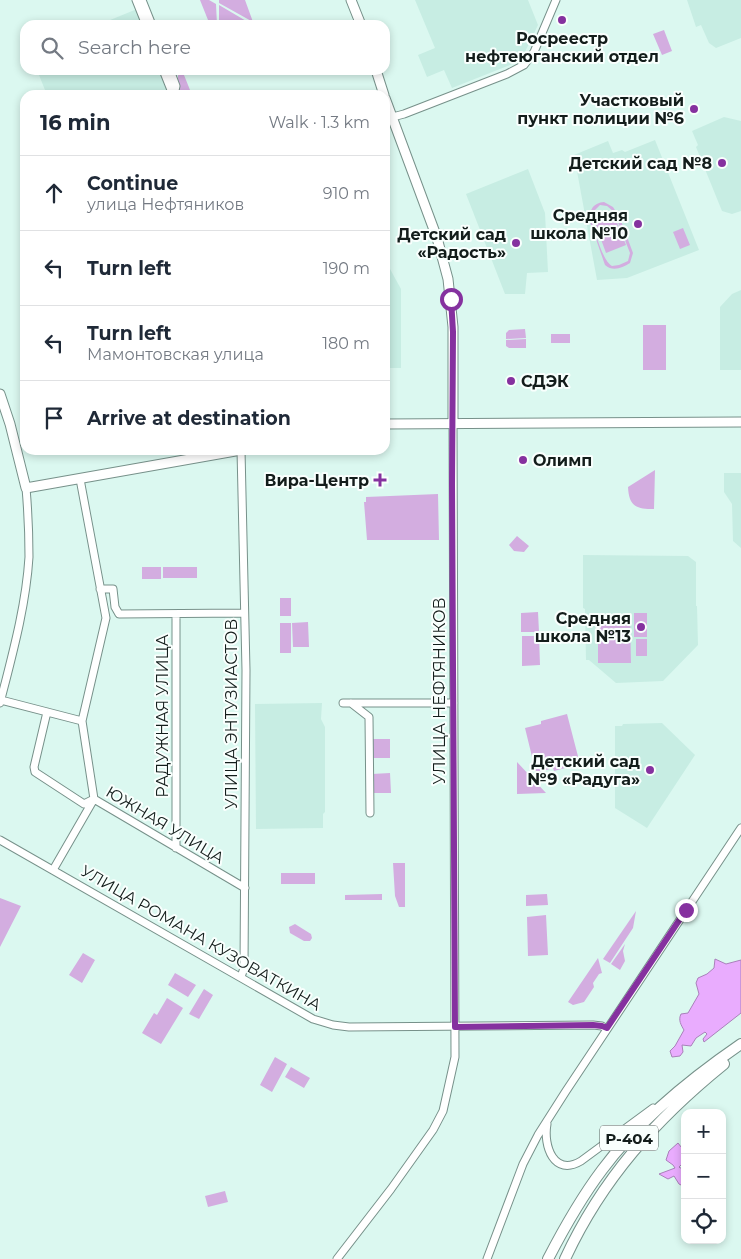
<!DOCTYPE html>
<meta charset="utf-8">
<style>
body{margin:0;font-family:Montserrat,sans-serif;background:#f6f6f7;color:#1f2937}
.controls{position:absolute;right:15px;bottom:15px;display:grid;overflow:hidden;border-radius:10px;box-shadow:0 2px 8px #0003}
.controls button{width:45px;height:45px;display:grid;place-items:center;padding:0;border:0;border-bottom:1px solid #e0e1e3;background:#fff;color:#1f2937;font:25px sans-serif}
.stop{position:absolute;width:15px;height:15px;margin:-11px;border:4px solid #85319f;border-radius:50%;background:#fff}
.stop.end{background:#85319f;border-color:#fff;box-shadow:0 1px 5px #0008}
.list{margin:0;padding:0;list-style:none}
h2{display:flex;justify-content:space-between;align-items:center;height:65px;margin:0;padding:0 20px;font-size:21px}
h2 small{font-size:16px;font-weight:400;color:#747a83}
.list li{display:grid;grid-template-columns:32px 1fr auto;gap:15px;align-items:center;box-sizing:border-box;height:75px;padding:0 20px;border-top:1px solid #e0e1e3}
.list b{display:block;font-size:19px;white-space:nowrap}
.list p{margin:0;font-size:16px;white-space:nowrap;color:#747a83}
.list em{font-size:16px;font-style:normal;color:#747a83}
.icon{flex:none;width:28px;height:28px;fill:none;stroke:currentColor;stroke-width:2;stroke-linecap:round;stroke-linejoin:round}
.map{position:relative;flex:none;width:741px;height:1259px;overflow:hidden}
.search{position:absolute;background:#fff;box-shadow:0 2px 8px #0003;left:20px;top:20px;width:370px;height:55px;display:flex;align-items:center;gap:12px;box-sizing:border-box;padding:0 18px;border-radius:15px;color:#747a83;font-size:19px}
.panel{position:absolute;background:#fff;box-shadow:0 2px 8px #0003;left:20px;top:90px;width:370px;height:365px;border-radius:15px}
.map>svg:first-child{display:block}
.built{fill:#c7ede3}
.green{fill:#d3ade0;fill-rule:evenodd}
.water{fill:#e9acfe;stroke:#a981ba}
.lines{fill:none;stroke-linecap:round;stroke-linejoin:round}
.minor-casing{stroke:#77918a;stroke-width:9}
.major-casing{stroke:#77918a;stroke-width:11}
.highway-casing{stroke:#77918a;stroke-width:12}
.minor{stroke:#fff;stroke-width:7}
.major{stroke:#fff;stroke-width:9}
.highway{stroke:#fff;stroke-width:10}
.route{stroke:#85319f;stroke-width:6}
.poi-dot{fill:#85319f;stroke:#f9fffd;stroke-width:2}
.labels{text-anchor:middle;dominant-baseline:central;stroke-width:4;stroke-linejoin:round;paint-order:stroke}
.shield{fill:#f9fffd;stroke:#58615f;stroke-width:1}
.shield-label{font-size:15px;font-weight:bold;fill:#131d1b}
.poi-label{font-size:16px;font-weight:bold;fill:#131d1b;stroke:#f9fffd;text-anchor:end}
.street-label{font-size:16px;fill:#131d1b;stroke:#f9fffd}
</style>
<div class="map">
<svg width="741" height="1259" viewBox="0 0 741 1259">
<rect width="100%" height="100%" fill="#dbf8f0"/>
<path class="built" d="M 415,0 L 528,0 L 538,25 L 523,56 L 510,65 L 452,88 L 444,70 L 427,77 L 418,55 L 435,48 Z
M 687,0 L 741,0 L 741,38 L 716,48 L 709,43 L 701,25 L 696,27 Z
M 137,9 L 143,25 L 98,25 Z
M 37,70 L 160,70 L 170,95 L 47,95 Z
M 724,117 L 741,121 L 741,211 L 732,214 L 722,211 L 696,147 L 698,145 L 692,131 Z
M 655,140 L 699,250 L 627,278 L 597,280 L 574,155 L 608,141 L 613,153 L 622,150 L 625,152 Z
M 528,169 L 545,213 L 548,272 L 527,273 L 525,294 L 505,294 L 466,194 Z
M 385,266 L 390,269 L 401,289 L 401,368 L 385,368 Z
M 741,290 L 741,370 L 720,370 L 720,307 L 732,294 Z
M 724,473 L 741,473 L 741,548 L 733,541 L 732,504 L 724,492 Z
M 583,555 L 688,556 L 696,562 L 696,606 L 697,606 L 698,645 L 663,681 L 616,683 L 589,660 L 586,660 L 585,609 L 583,608 Z
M 322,703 L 321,719 L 325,727 L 325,812 L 323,814 L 323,828 L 256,829 L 255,704 Z
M 662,723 L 695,755 L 647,828 L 615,808 L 615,726 L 622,726 L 623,724 Z"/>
<path class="green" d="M 200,0 L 209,0 L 216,4 L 217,25 L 210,25 Z
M 219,0 L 245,0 L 253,22 L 219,3 Z
M 219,5 L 253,25 L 219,25 Z
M 664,30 L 672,51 L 662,55 L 653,34 Z
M 179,70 L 182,70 L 192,95 L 175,95 Z
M 604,202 L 613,207 L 620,218 L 633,253 L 630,263 C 622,268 613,272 605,265 L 590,222 C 589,211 592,203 604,202 ZM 600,205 L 607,206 L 614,212 L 630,253 L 628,261 L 619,265 L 612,266 C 602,261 591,222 593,212 Z
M 614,215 L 626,245 L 606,253 L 595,223 Z
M 683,228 L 690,245 L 680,249 L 673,232 Z
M 643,325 L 666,325 L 666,370 L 643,370 Z
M 525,329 L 526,338 L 506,339 L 506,333 L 509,330 Z
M 551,334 L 570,334 L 570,343 L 551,343 Z
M 526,339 L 526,348 L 509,348 L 506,346 L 506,340 Z
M 655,470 L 654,509 C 637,509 629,507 628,487 Z
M 438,494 L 439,540 L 367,540 L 364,502 L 366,502 L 366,497 Z
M 517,536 L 529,546 L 524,552 L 514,551 L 509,545 Z
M 142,567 L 161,567 L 161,579 L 142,579 Z
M 163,567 L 197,567 L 197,578 L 163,578 Z
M 280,598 L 291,598 L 291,616 L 280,616 Z
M 538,612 L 539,632 L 521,632 L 521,613 Z
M 634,613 L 647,613 L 647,637 L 634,637 Z
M 598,615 L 630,615 L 631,663 L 598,663 Z
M 308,622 L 309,647 L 293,647 L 292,623 Z
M 280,623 L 291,623 L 291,653 L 280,653 Z
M 522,636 L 539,636 L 540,665 L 522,666 Z
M 636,639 L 647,639 L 647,656 L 636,656 Z
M 567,714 L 580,764 L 554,771 L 553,768 L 536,773 L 525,728 L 541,724 L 541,721 Z
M 372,739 L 390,739 L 390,758 L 372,758 Z
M 517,762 L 546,793 L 517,794 Z
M 390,773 L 391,793 L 373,793 L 372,774 Z
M 393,863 L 405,863 L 405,907 L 399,907 L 395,896 Z
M 281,873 L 315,873 L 315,884 L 281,884 Z
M 382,894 L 382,900 L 345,900 L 345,895 Z
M 547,894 L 548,905 L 526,906 L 526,895 Z
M 0,898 L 21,906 L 0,947 Z
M 636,911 L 633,928 L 610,963 L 603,959 Z
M 546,915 L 548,955 L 528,956 L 527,917 Z
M 295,924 L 311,934 L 312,938 L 310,941 L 304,941 L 290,933 L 289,927 Z
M 625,944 L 623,951 L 625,961 L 620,970 L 611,964 Z
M 83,953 L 95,960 L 82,983 L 69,975 Z
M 598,958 L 602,973 L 599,974 L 593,983 L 594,987 L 584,1002 L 573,1005 L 568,1002 Z
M 175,973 L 196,985 L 188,997 L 168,985 Z
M 204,989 L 213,995 L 199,1019 L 189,1014 Z
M 167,998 L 183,1008 L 161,1044 L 142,1033 L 154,1013 L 157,1015 Z
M 275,1057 L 287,1064 L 272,1092 L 260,1085 Z
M 291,1067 L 310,1078 L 304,1088 L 285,1077 Z
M 225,1191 L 228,1202 L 208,1207 L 205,1196 Z"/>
<path class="water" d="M 715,959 L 726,964 L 741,960 L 741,1013 L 704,1042 L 703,1039 L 707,1034 L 705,1032 L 696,1038 L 691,1046 L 682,1045 L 683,1052 L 680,1056 L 672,1057 L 670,1051 L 675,1046 L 684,1030 C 681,1025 678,1020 681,1014 L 688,1013 L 699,994 L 696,983 L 698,978 L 707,974 L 714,968 Z
M 678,1143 L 685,1152 L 685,1161 L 679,1167 L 680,1168 L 685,1167 L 685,1187 L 679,1184 L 674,1176 L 668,1179 L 659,1174 L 675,1168 L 673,1165 L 666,1160 L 669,1151 Z"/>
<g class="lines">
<defs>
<path id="minor" d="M 136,0 L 146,25
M 142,0 L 152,25
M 163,70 L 173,95
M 170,70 L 176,86 L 174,95
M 385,119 L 404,114 L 507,74 L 524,65 L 534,52 L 556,0
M 80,479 L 106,618 L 82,721 L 94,799 L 245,888
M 100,589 L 113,589 L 115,607 L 119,614 L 244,613
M 176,614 L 176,848
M 1,700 L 82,721
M 0,703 C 12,656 26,606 29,557 C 29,534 28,511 26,488
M 343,703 L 454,703
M 351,703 L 369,717 L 370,813
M 47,712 L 34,767 L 35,772 L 84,804 L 94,799
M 0,840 L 313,1019 L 333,1025 L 349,1027 L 593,1025 L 602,1026 L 607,1029
M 53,870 L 94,799
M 241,977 L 244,968 L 246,670 L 241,450
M 547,1124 C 543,1146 554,1177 581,1161 L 653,1108
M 337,1259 L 391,1189 L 433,1130 L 443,1111 L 455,1057 L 453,423
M 487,1259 L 523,1164 L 538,1135 L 566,1091 L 741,828"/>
<path id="major" d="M 351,0 L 361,25
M 376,70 L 384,95
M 385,98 L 437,238 L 448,279 L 453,327 L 453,423
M 0,394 L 10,424 L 26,488 L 241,450
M 385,424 L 741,422"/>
<path id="highway" d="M 548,1259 C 564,1228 581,1198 602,1170 C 639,1120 690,1079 741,1044
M 565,1259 C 602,1179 656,1119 724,1064"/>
</defs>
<use href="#minor" class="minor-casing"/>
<use href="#major" class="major-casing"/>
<use href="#highway" class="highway-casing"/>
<use href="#minor" class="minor"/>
<use href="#major" class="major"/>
<use href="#highway" class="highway"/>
</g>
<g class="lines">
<path class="route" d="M 451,299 L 453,332 L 452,484 L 455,1027 L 593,1025 L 602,1026 L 607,1028 L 686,910"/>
</g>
<g class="poi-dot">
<circle cx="562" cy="20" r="5"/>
<circle cx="694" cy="109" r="5"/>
<circle cx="722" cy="163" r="5"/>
<circle cx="638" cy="224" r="5"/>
<circle cx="516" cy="243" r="5"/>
<circle cx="511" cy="381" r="5"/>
<circle cx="523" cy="460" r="5"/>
<path d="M377.5 472.5h5v5h5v5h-5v5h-5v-5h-5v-5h5z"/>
<circle cx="641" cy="627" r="5"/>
<circle cx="650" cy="770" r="5"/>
</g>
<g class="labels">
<rect class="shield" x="600" y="1125.5" width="58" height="25" rx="4"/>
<g class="shield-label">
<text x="629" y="1138">Р-404</text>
</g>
<g class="poi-label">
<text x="562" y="38" text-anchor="middle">Росреестр<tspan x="562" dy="18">нефтеюганский отдел</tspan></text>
<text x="684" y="100">Участковый<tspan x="684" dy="18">пункт полиции №6</tspan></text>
<text x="712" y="163">Детский сад №8</text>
<text x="628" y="215">Средняя<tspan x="628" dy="18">школа №10</tspan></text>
<text x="506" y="234">Детский сад<tspan x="506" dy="18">«Радость»</tspan></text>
<text x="521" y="381" text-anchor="start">СДЭК</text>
<text x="533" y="460" text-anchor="start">Олимп</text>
<text x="369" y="480">Вира-Центр</text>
<text x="631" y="618">Средняя<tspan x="631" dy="18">школа №13</tspan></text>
<text x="640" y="761">Детский сад<tspan x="640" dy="18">№9 «Радуга»</tspan></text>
</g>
<g class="street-label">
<text transform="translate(439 691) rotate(-90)">УЛИЦА НЕФТЯНИКОВ</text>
<text transform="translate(231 714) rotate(-90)">УЛИЦА ЭНТУЗИАСТОВ</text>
<text transform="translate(162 716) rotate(-90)">РАДУЖНАЯ УЛИЦА</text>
<text transform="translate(165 825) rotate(31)">ЮЖНАЯ УЛИЦА</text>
<text transform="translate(201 938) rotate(30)">УЛИЦА РОМАНА КУЗОВАТКИНА</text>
</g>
</g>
</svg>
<div class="controls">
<button>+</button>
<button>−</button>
<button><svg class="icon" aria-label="locate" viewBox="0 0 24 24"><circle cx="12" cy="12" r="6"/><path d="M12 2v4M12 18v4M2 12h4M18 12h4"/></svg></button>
</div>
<div class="stop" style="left:451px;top:299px"></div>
<div class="stop end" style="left:686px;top:910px"></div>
<div class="search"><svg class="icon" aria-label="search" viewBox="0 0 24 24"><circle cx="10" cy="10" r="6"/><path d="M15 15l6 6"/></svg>Search here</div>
<section class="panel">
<h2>16 min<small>Walk · 1.3 km</small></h2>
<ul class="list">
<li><svg class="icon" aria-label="ahead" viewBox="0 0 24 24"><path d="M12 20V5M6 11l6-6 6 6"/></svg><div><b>Continue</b><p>улица Нефтяников</p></div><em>910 m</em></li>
<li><svg class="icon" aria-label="left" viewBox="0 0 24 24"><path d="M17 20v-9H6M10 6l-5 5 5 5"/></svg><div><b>Turn left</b></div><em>190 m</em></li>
<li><svg class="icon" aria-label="left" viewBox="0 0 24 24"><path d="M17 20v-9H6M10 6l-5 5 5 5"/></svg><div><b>Turn left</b><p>Мамонтовская улица</p></div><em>180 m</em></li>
<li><svg class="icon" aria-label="arrive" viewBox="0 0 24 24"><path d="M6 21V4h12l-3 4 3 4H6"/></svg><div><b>Arrive at destination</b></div></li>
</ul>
</section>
</div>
